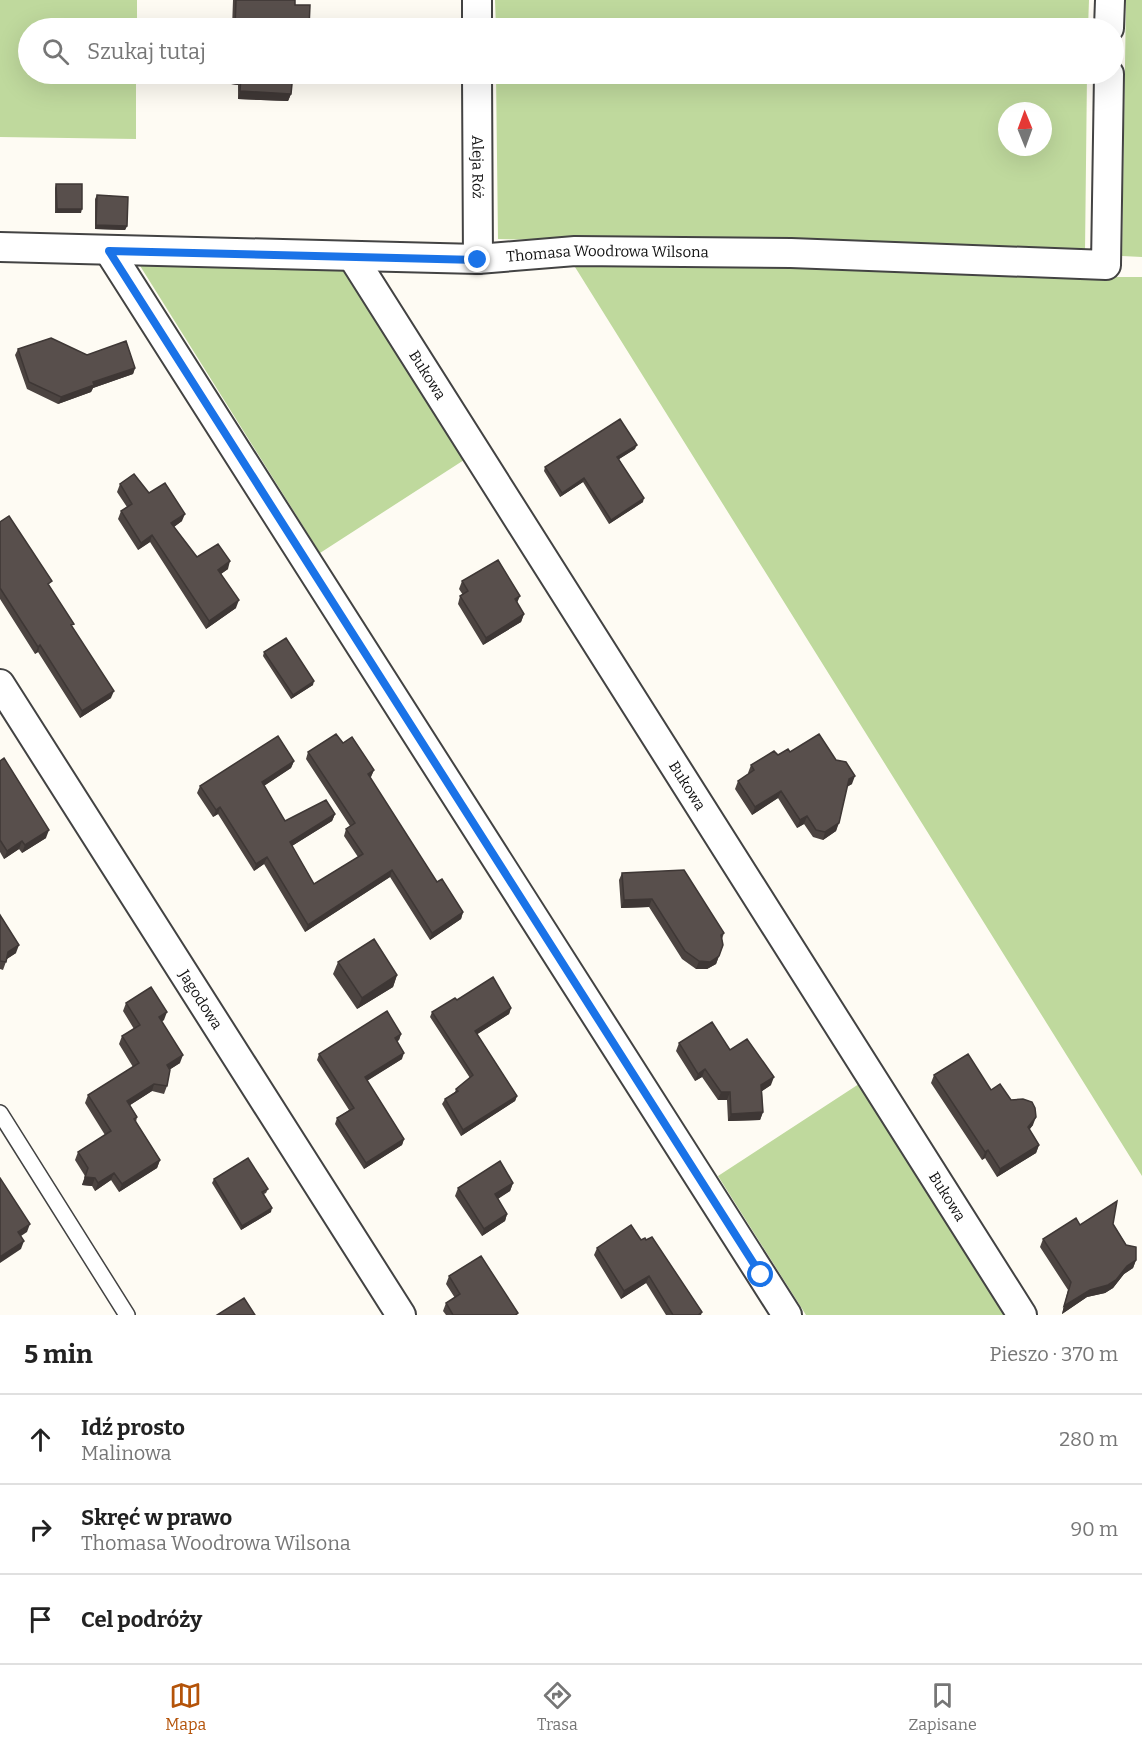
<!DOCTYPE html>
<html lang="pl">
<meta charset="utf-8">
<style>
body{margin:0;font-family:Bitter,serif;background:#f2f2f2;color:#222}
.compass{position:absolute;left:998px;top:102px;width:54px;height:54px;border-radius:50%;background:#fff;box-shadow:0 6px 24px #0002;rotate:359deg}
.stop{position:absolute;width:18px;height:18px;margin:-14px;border:4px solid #1a73e8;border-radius:50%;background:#fff}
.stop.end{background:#1a73e8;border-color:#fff;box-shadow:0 2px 6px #0008}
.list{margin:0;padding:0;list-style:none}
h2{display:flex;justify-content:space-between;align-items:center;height:78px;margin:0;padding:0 24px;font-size:26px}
h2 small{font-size:20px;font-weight:400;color:#767676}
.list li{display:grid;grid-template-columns:39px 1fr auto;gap:18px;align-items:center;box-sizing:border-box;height:90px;padding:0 24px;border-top:2px solid #e0e0e0}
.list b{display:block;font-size:22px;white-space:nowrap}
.list p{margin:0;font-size:20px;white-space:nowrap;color:#767676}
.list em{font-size:20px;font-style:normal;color:#767676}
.icon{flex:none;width:33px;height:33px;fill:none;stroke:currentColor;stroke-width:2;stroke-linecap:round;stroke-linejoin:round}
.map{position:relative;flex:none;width:1142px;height:1315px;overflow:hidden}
.search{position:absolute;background:#fff;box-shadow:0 6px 24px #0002;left:18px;right:18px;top:18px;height:66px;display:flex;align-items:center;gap:15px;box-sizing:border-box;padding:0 21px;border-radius:33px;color:#767676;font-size:22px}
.sheet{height:348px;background:#fff}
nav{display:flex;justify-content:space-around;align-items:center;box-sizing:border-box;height:84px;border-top:2px solid #e0e0e0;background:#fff;font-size:16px;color:#767676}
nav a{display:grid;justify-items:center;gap:3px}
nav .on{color:#b45309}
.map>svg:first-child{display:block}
.forest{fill:#bfd99d;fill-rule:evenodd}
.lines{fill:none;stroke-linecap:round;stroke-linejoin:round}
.lane-casing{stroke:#434343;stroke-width:18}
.street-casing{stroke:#434343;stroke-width:32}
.lane{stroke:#fff;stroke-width:15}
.street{stroke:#fff;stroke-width:28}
.wall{fill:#4c4441}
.shaded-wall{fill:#3e3735}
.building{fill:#584f4c;stroke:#3e3735;stroke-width:1.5}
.route{stroke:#1a73e8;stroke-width:8}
.labels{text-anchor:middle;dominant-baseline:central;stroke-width:6;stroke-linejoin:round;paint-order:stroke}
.street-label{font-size:15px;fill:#101010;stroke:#fff}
</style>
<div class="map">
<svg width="1142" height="1315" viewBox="0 0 1142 1315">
<rect width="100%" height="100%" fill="#fefbf3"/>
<path class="forest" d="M 0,0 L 137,0 L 137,28 L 28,28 L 28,74 L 136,74 L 136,139 L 0,137 Z
M 495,0 L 1089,0 L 1088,28 L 496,28 Z
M 1126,0 L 1142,0 L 1142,257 L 1122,256 Z
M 496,74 L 1087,74 L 1085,252 L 498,239 ZM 1007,111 L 1043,111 L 1043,147 L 1007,147 Z
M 570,259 L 1096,277 L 1142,277 L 1142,1176 Z
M 137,261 L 337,261 L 464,460 L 320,553 Z
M 862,1082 L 1008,1315 L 806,1315 L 718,1176 Z"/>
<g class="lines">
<defs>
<path id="lane" d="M 0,1113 L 127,1315"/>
<g id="street">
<path d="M 477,0 L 477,28"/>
<path d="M 1109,28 L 1110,0"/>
<path id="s1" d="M 477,74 L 478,259"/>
<path id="s2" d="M 0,247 L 478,259 L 575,251 L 791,253 L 1106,265 L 1109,74"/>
<path d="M 109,251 L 787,1315"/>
<path id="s3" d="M 352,256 L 1022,1315"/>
<path id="s4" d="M 0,684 L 401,1315"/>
</g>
</defs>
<use href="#lane" class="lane-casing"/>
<use href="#street" class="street-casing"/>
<use href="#lane" class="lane"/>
<use href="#street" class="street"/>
</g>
<path class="wall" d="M 233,0 L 295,0 L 295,5 L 309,28 L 232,28 Z
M 231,74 L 293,74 L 291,94 L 288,101 L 238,99 L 238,85 L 231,84 Z
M 56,184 L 81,213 L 55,213 L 55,188 Z
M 97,195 L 127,226 L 125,230 L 95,229 L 95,199 Z
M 18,349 L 87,355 L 135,368 L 133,374 L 93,388 L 91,392 L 58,404 L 27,389 L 15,355 Z
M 635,449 L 619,459 L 643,502 L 609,524 L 583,482 L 560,497 L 544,471 L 545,467 Z
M 120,484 L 149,493 L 182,521 L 174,527 L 197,557 L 228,569 L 221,574 L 236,608 L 206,629 L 150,542 L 138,550 L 118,519 L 121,511 L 127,507 L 117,492 Z
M 0,522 L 50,587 L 111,698 L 80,718 L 38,652 L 35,654 L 0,599 Z
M 462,581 L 517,603 L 524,614 L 521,622 L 483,645 L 458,604 L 460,596 L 463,595 L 459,589 Z
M 264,652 L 313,685 L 291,699 L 263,656 Z
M 343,743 L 374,770 L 370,778 L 437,882 L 463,912 L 461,919 L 430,940 L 390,877 L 305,932 L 264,864 L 254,871 L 218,814 L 213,817 L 197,793 L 200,786 L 294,761 L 291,768 L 264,786 L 285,821 L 335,814 L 332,821 L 292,846 L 314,884 L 358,857 L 344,836 L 346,829 L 350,826 L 306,759 L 308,752 Z
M 790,752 L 852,784 L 847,787 L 836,831 L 823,840 L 813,837 L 804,824 L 797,828 L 778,798 L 752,815 L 735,789 L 738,781 L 749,774 L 748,773 L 751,765 Z
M 0,761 L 46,838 L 22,853 L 19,849 L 4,859 L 0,852 Z
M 622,873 L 724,933 L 722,939 L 723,945 L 716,964 L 707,969 L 696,969 L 682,959 L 649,907 L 621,908 L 619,880 Z
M 0,915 L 16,953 L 7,959 L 3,970 L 0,969 Z
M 338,962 L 397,975 L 393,987 L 357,1009 L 333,974 Z
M 457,1000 L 511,1008 L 509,1014 L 477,1034 L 517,1096 L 515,1101 L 461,1136 L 442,1104 L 445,1099 L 455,1092 L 456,1089 L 470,1078 L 430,1017 L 432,1012 Z
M 126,1003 L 164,1020 L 162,1021 L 180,1063 L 169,1070 L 167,1086 L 164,1094 L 152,1091 L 130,1105 L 137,1117 L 136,1122 L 160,1160 L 157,1168 L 119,1192 L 111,1180 L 95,1191 L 92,1186 L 82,1185 L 85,1176 L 75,1160 L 78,1152 L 105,1135 L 85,1103 L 88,1095 L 133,1067 L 119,1044 L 122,1036 L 134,1029 L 123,1011 Z
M 401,1034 L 399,1040 L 397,1041 L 402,1059 L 367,1081 L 404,1139 L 402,1145 L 364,1169 L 335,1124 L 337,1118 L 349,1110 L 317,1060 L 319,1054 Z
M 679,1043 L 730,1050 L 771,1085 L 762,1091 L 763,1112 L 760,1120 L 728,1121 L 727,1100 L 718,1100 L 702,1077 L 695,1081 L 676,1051 Z
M 934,1075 L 991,1090 L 1011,1100 L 1033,1125 L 1029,1130 L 1039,1145 L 1036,1153 L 997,1177 L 985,1158 L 982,1160 L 931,1083 Z
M 214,1179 L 268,1189 L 266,1193 L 264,1194 L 271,1212 L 241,1230 L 212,1183 Z
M 513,1183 L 510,1191 L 498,1199 L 507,1214 L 505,1221 L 482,1236 L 455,1196 L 458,1188 Z
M 1113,1224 L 1136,1260 L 1133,1268 L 1124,1274 L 1113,1288 L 1105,1293 L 1087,1297 L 1062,1314 L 1068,1290 L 1040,1247 L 1043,1239 L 1080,1225 Z
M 641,1240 L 702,1312 L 701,1315 L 666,1315 L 646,1283 L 621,1299 L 594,1255 L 597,1248 Z
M 449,1276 L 518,1313 L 517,1315 L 446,1315 L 443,1311 L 446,1303 L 455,1298 L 446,1284 Z"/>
<path class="shaded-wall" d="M 234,76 L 241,77 L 238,85 L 231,84 Z
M 240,91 L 291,94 L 288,101 L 238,99 Z
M 57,209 L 82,209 L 81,213 L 55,213 Z
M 96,225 L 127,226 L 125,230 L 95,229 Z
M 135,368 L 133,374 L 93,388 L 91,392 L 58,404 L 61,397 L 93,382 Z
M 637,445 L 635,449 L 616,461 L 617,457 Z
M 584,478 L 583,482 L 560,497 L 562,493 Z
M 644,498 L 643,502 L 609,524 L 611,520 Z
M 185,514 L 182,521 L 168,531 L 171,523 Z
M 152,535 L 150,542 L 138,550 L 141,543 Z
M 230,561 L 228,569 L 215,578 L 218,570 Z
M 520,596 L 517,603 L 515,599 Z
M 239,600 L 236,608 L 206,629 L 209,621 Z
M 524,614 L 521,622 L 483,645 L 486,638 Z
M 40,645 L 38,652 L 35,654 L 38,647 Z
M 314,681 L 313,685 L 291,699 L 293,695 Z
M 114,691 L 111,698 L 80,718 L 82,711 Z
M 294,761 L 291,768 L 259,789 L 262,782 Z
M 374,770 L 371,777 L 365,781 L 368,774 Z
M 855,776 L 852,784 L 846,787 L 849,779 Z
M 781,791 L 778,798 L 752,815 L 755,807 Z
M 220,807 L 218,814 L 213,817 L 216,810 Z
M 335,814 L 332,821 L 287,849 L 290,842 Z
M 807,816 L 804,824 L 797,828 L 800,820 Z
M 839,823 L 836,831 L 823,840 L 825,832 Z
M 49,830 L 46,838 L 22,853 L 25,845 Z
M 22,841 L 19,849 L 4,859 L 7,851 Z
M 267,857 L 264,864 L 254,871 L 256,864 Z
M 392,870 L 390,877 L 305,932 L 308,925 Z
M 652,899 L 649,907 L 621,908 L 624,900 Z
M 463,912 L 461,919 L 430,940 L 432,933 Z
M 19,945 L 16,953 L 5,960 L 8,952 Z
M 719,956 L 716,964 L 707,969 L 696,969 L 699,961 Z
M 397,975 L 393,987 L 357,1009 L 362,998 Z
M 511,1008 L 509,1014 L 473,1037 L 475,1031 Z
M 167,1012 L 164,1020 L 157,1024 L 159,1017 Z
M 401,1034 L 399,1040 L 393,1044 L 395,1038 Z
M 404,1053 L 402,1059 L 363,1083 L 365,1077 Z
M 183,1055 L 180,1063 L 164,1073 L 167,1065 Z
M 705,1069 L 702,1077 L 695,1081 L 698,1074 Z
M 774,1077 L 771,1085 L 759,1093 L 761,1085 Z
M 154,1084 L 152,1091 L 124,1109 L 127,1101 Z
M 721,1092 L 730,1092 L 727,1100 L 718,1100 Z
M 517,1096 L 515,1101 L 461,1136 L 463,1130 Z
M 763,1112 L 760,1120 L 728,1121 L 731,1114 Z
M 1036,1117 L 1033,1125 L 1025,1135 L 1028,1127 Z
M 404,1139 L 402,1145 L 364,1169 L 366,1163 Z
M 1039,1145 L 1036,1153 L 997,1177 L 1000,1169 Z
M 988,1150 L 985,1158 L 982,1160 L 985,1152 Z
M 160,1160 L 157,1168 L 119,1192 L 122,1184 Z
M 114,1173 L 111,1180 L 95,1191 L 98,1183 Z
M 85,1177 L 95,1178 L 92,1186 L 82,1185 Z
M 513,1183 L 510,1191 L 492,1202 L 495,1194 Z
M 272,1208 L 271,1212 L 241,1230 L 242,1226 Z
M 507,1214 L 505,1221 L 482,1236 L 484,1229 Z
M 30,1224 L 27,1232 L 15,1240 L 18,1232 Z
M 24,1241 L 21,1249 L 0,1263 L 0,1257 Z
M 1136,1260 L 1133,1268 L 1124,1274 L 1113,1288 L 1105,1293 L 1087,1297 L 1062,1314 L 1064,1306 Z
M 649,1276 L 646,1283 L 621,1299 L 624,1291 Z"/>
<path class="building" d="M 236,0 L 295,0 L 295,5 L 310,5 L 309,28 L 235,28 Z
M 234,74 L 293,74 L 291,94 L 240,91 L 241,77 L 234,76 Z
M 56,184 L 82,184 L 82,209 L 57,209 Z
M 97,195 L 128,197 L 127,226 L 96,225 Z
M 51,338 L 87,355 L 126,341 L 135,368 L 93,382 L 94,385 L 61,397 L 29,382 L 18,349 Z
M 620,419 L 637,445 L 617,457 L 644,498 L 611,520 L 584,478 L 562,493 L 545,467 Z
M 134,474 L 149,493 L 165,483 L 185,514 L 171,523 L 197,557 L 218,544 L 230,561 L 218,570 L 239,600 L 209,621 L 152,535 L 141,543 L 121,511 L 132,504 L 120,484 Z
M 9,516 L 52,581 L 48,584 L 74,624 L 71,625 L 114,691 L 82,711 L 40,645 L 38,647 L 0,588 L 0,522 Z
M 498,560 L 520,596 L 515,599 L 524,614 L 486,638 L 460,596 L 468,591 L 462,581 Z
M 286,638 L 314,681 L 293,695 L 264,652 Z
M 336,734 L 343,743 L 352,737 L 374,770 L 368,774 L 437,882 L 442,879 L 463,912 L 432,933 L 392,870 L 308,925 L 267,857 L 256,864 L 220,807 L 216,810 L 200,786 L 278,736 L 294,761 L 262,782 L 285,821 L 326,800 L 335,814 L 290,842 L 314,884 L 363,854 L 346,829 L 355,823 L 308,752 Z
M 819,734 L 836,760 L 846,762 L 855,776 L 849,779 L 839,823 L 825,832 L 816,830 L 807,816 L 800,820 L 781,791 L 755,807 L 738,781 L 754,770 L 751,765 L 774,751 L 778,755 L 788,749 L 790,752 Z
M 4,758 L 49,830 L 25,845 L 22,841 L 7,851 L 0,840 L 0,761 Z
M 684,870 L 724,933 L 721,935 L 723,945 L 719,956 L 710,962 L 699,961 L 685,951 L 652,899 L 624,900 L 622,873 Z
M 0,915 L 19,945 L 8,952 L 6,962 L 0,961 Z
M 374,939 L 397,975 L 362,998 L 338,962 Z
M 493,977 L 511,1008 L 475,1031 L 517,1096 L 463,1130 L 445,1099 L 458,1091 L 456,1089 L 473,1075 L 432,1012 L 455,998 L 457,1000 Z
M 151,987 L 167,1012 L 159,1017 L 183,1055 L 167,1065 L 170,1070 L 167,1086 L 154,1084 L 127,1101 L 137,1117 L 134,1119 L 160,1160 L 122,1184 L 114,1173 L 98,1183 L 95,1178 L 85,1177 L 88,1168 L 78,1152 L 111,1131 L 88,1095 L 139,1063 L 122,1036 L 140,1025 L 126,1003 Z
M 387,1011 L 401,1034 L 395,1038 L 404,1053 L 365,1077 L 404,1139 L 366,1163 L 337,1118 L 354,1108 L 319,1054 Z
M 712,1022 L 730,1050 L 747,1039 L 774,1077 L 761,1085 L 763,1112 L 731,1114 L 730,1092 L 721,1092 L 705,1069 L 698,1074 L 679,1043 Z
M 968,1054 L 991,1090 L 1000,1084 L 1011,1100 L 1023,1099 L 1032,1102 L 1035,1108 L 1036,1117 L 1028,1127 L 1039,1145 L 1000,1169 L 988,1150 L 985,1152 L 934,1075 Z
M 248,1158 L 268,1189 L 262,1192 L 272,1208 L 242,1226 L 214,1179 Z
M 500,1161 L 513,1183 L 495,1194 L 507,1214 L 484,1229 L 458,1188 Z
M 0,1178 L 30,1224 L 18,1232 L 24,1241 L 0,1257 Z
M 1117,1201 L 1113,1224 L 1126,1245 L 1136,1247 L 1136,1260 L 1127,1266 L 1116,1280 L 1108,1285 L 1090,1290 L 1064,1306 L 1071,1282 L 1043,1239 L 1076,1218 L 1080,1225 Z
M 631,1225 L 641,1240 L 645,1238 L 646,1240 L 652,1237 L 702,1312 L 698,1315 L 673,1315 L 649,1276 L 624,1291 L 597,1248 Z
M 481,1256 L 518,1313 L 515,1315 L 453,1315 L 446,1303 L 460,1294 L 449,1276 Z
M 244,1298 L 255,1315 L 217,1315 Z"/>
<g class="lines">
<path class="route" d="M 478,260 L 109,251 L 761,1275"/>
</g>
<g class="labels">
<g class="street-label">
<text stroke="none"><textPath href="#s1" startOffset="93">Aleja Róż</textPath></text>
<text stroke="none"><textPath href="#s2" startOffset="608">Thomasa Woodrowa Wilsona</textPath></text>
<text stroke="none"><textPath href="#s3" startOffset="141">Bukowa</textPath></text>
<text stroke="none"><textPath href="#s3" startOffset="627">Bukowa</textPath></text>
<text stroke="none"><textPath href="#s4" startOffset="374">Jagodowa</textPath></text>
<text stroke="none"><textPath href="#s3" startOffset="1113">Bukowa</textPath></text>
</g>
</g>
</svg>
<svg class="compass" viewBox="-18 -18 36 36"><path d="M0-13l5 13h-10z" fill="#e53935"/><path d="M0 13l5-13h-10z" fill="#767676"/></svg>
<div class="stop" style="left:761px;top:1275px"></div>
<div class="stop end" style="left:478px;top:260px"></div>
<div class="search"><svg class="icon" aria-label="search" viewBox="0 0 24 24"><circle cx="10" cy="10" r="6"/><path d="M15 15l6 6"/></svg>Szukaj tutaj</div>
</div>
<section class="sheet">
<h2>5 min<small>Pieszo · 370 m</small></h2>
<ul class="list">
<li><svg class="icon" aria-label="ahead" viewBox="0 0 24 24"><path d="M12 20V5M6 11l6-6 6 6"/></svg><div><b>Idź prosto</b><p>Malinowa</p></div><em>280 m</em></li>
<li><svg class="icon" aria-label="right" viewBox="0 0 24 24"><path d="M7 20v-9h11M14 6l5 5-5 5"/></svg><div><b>Skręć w prawo</b><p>Thomasa Woodrowa Wilsona</p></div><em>90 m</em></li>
<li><svg class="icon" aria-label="arrive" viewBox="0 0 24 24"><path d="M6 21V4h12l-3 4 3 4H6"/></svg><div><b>Cel podróży</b></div></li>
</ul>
</section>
<nav>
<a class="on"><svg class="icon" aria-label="map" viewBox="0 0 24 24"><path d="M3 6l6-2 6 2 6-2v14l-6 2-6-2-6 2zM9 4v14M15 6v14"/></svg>Mapa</a>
<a><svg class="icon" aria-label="directions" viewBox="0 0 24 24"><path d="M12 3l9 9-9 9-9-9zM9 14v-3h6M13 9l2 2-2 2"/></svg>Trasa</a>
<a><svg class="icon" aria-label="saved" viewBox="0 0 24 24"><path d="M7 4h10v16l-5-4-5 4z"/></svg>Zapisane</a>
</nav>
